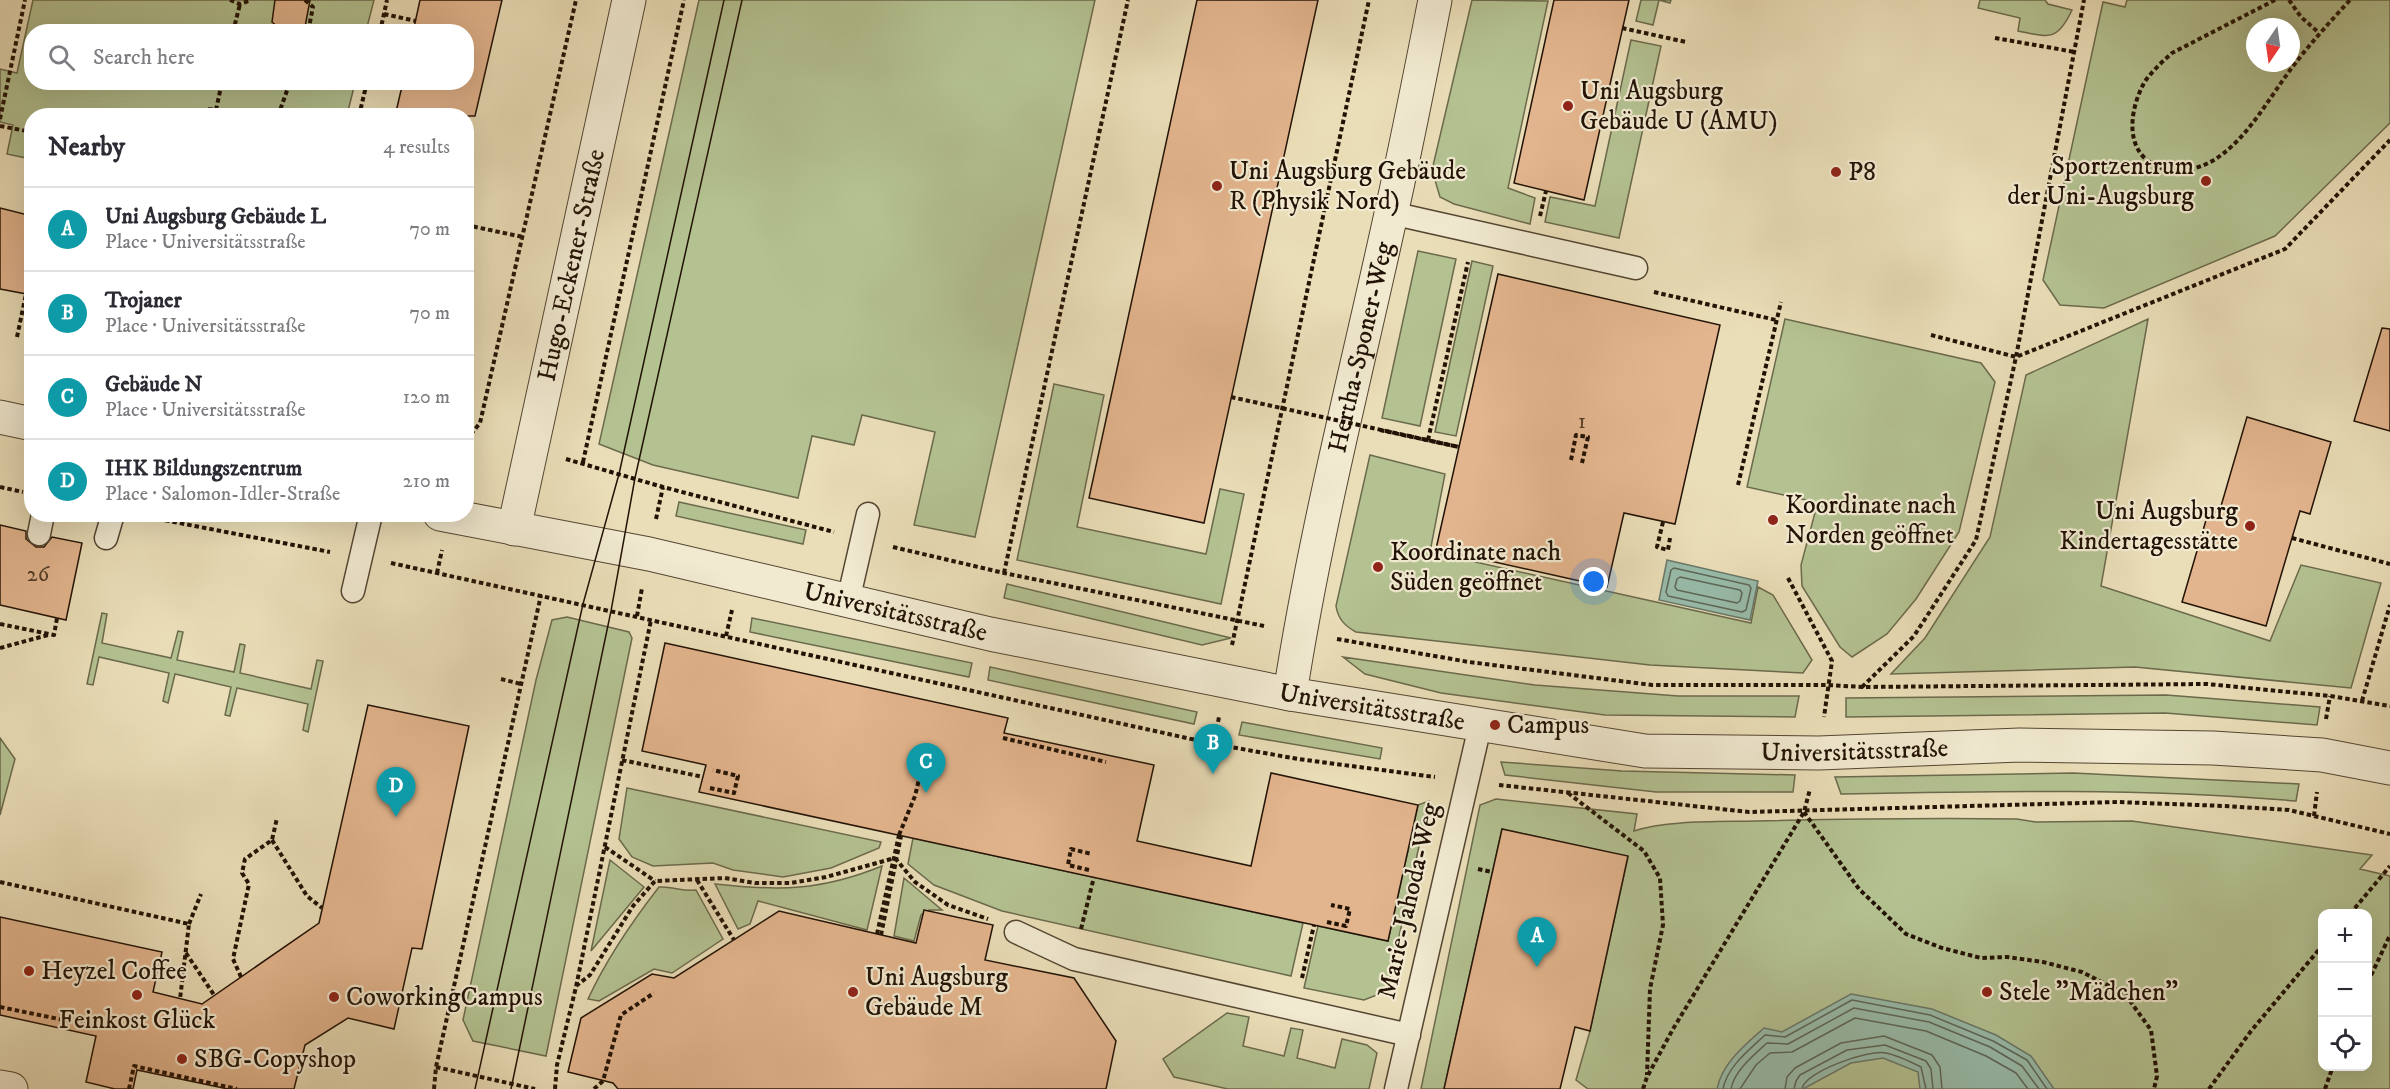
<!DOCTYPE html>
<meta charset="utf-8">
<style>
body{margin:0;font-family:"IM FELL DW Pica",serif;background:#f7f7f7;color:#2b2b33}
.controls{position:absolute;right:18px;bottom:18px;display:grid;overflow:hidden;border-radius:12px;box-shadow:0 6px 24px #0002}
.controls button{width:54px;height:54px;display:grid;place-items:center;padding:0;border:0;border-bottom:2px solid #e1e1e2;background:#fff;color:#2b2b33;font:30px sans-serif}
.compass{position:absolute;left:2246px;top:18px;width:54px;height:54px;border-radius:50%;background:#fff;box-shadow:0 6px 24px #0002;rotate:193deg}
.you{position:absolute;left:1594px;top:582px;width:21px;height:21px;margin:-15px;border:4px solid #fff;border-radius:50%;background:#1a73e8;box-shadow:0 0 0 9px #1a73e833}
.badge{display:grid;place-items:center;width:39px;height:39px;border-radius:50%;background:#d93025;color:#fff;font-size:20px;font-weight:700}
.pin{position:absolute;translate:-50% -50px;filter:drop-shadow(0 2px 3px #0008)}
.pin::after{content:'';position:absolute;top:32px;width:21px;height:18px;background:inherit;clip-path:polygon(0 0,100% 0,50% 100%)}
.list{margin:0;padding:0;list-style:none}
h2{display:flex;justify-content:space-between;align-items:center;height:78px;margin:0;padding:0 24px;font-size:26px}
h2 small{font-size:20px;font-weight:400;color:#7c7c81}
.list li{display:grid;grid-template-columns:39px 1fr auto;gap:18px;align-items:center;box-sizing:border-box;height:84px;padding:0 24px;border-top:2px solid #e1e1e2}
.list b{display:block;font-size:22px;white-space:nowrap}
.list p{margin:0;font-size:20px;white-space:nowrap;color:#7c7c81}
.list em{font-size:20px;font-style:normal;color:#7c7c81}
.icon{flex:none;width:33px;height:33px;fill:none;stroke:currentColor;stroke-width:2;stroke-linecap:round;stroke-linejoin:round}
.map{position:relative;flex:none;width:2390px;height:1089px;overflow:hidden}
.search{position:absolute;background:#fff;box-shadow:0 6px 24px #0002;left:24px;top:24px;width:450px;height:66px;display:flex;align-items:center;gap:15px;box-sizing:border-box;padding:0 21px;border-radius:24px;color:#7c7c81;font-size:22px}
.panel{position:absolute;background:#fff;box-shadow:0 6px 24px #0002;left:24px;top:108px;width:450px;height:414px;border-radius:24px}
.map>svg:first-child{display:block}
.green{fill:#b4c292;stroke:#6b6a4c;stroke-width:1.5;fill-rule:evenodd}
.water{fill:#98bcab;stroke:#697869;stroke-width:1.5}
.lines{fill:none;stroke-linecap:round;stroke-linejoin:round}
.shore{stroke:#5d6758;stroke-width:1.5}
.building{fill:#e3b58e;stroke:#221205;stroke-width:1.5}
.lane-casing{stroke:#544532;stroke-width:25}
.street-casing{stroke:#544532;stroke-width:35}
.path{stroke:#221205;stroke-width:4;stroke-dasharray:4.5 3;stroke-linecap:butt}
.lane{stroke:#f1ead1;stroke-width:22}
.street{stroke:#f1ead1;stroke-width:33}
.tram{stroke:#221205;stroke-width:1.5}
.path-bridge{stroke:#221205;stroke-width:4;stroke-dasharray:4.5 3;stroke-linecap:butt}
.poi-dot{fill:#8f2418;stroke:#f1ead1;stroke-width:2}
.labels{text-anchor:middle;dominant-baseline:central;stroke-width:4.5;stroke-linejoin:round;paint-order:stroke}
.number-label{font-size:22px;fill:#523b27}
.poi-label{font-size:26px;fill:#221205;stroke:#f1ead1;text-anchor:start}
.street-label{font-size:26px;fill:#221205;stroke:#f1ead1}
</style>
<div class="map">
<svg width="2390" height="1089" viewBox="0 0 2390 1089">
<rect width="100%" height="100%" fill="#eadeb8"/>
<filter id="stains"><feTurbulence type="fractalNoise" baseFrequency=".00333" numOctaves="4"/><feColorMatrix values="0 0 0 0 .2 0 0 0 0 .09 0 0 0 0 .02 0 0 0 .5 -.17"/></filter>
<radialGradient id="worn" r=".72"><stop offset=".6" stop-color="#630" stop-opacity="0"/><stop offset="1" stop-color="#630" stop-opacity=".3"/></radialGradient>
<path class="green" d="M 33,0 L 374,0 L 366,31 L 32,32 L 32,82 L 355,83 L 347,115 L 32,116 L 31,159 L 7,154 L 13,125 L 0,122 L 0,69 L 17,73 Z
M 699,0 L 1095,0 L 975,537 L 914,525 L 935,432 L 862,415 L 854,445 L 812,436 L 798,498 L 653,465 L 599,444 Z
M 1472,0 L 1548,1 L 1508,188 L 1535,198 L 1530,224 L 1454,204 L 1440,197 L 1432,170 Z
M 1641,0 L 1671,0 L 1670,3 L 1659,0 L 1653,25 L 1636,21 Z
M 1980,0 L 2045,0 L 2048,4 L 2072,10 C 2057,42 2049,37 2018,31 L 2020,18 L 1978,8 Z
M 2127,0 L 2390,0 L 2390,123 L 2275,236 L 2104,308 L 2060,305 L 2043,280 L 2103,2 L 2125,7 ZM 2255,27 L 2291,27 L 2291,63 L 2255,63 Z
M 1631,40 L 1661,46 L 1619,238 L 1545,222 L 1550,197 L 1595,206 Z
M 1418,251 L 1456,259 L 1420,426 L 1382,418 Z
M 1472,261 L 1493,266 L 1456,436 L 1435,432 Z
M 1785,319 L 1981,363 L 1995,382 L 1959,532 L 1916,599 L 1887,634 L 1852,657 L 1840,647 L 1802,586 L 1801,565 L 1816,509 L 1806,500 L 1747,487 Z
M 2148,319 L 2101,586 L 2270,641 L 2301,565 L 2381,583 L 2351,688 L 2135,667 L 1891,674 L 1925,638 L 1990,537 L 2026,375 Z
M 1054,384 L 1104,395 L 1077,527 L 1206,554 L 1220,489 L 1244,494 L 1221,604 L 1017,560 Z
M 1370,455 L 1445,474 L 1430,552 L 1751,623 L 1758,587 L 1773,595 L 1812,660 L 1803,673 L 1650,665 L 1356,632 C 1345,626 1338,619 1336,606 Z
M 679,502 L 806,530 L 803,544 L 676,516 Z
M 1007,584 L 1231,638 L 1202,645 L 1004,598 Z
M 102,613 L 107,614 L 102,643 L 171,658 L 178,631 L 183,632 L 177,660 L 234,672 L 240,644 L 245,645 L 240,673 L 311,689 L 317,660 L 323,661 L 308,732 L 303,730 L 308,704 L 237,688 L 230,716 L 225,715 L 231,687 L 175,674 L 168,703 L 163,701 L 169,673 L 99,657 L 93,685 L 87,684 Z
M 567,617 L 629,632 L 632,638 L 546,1056 L 473,1041 L 463,1020 L 536,680 L 552,620 Z
M 752,618 L 972,663 L 969,677 L 750,632 Z
M 1343,657 L 1535,685 L 1678,696 L 1799,696 L 1795,717 L 1605,715 L 1441,693 L 1365,674 Z
M 990,667 L 1197,712 L 1194,724 L 988,680 Z
M 2166,695 L 2320,707 L 2317,725 L 2165,713 L 1846,717 L 1846,698 Z
M 1242,722 L 1382,748 L 1380,759 L 1239,735 Z
M 0,738 L 15,759 L 0,815 Z
M 1501,762 L 1622,771 L 1795,775 L 1793,792 L 1656,792 L 1505,775 Z
M 2073,773 L 2299,784 L 2296,801 C 2144,788 1993,791 1841,794 L 1835,777 Z
M 627,788 L 881,842 L 879,848 L 831,868 L 783,877 L 733,870 L 713,863 L 653,866 L 632,857 L 619,839 Z
M 1496,799 L 1637,814 L 1634,831 C 1667,820 1720,822 1756,821 C 1843,819 1930,818 2017,819 L 2036,822 L 2132,821 L 2372,855 L 2360,869 L 2390,876 L 2390,1089 L 1588,1089 L 1576,1080 L 1590,1031 L 1628,857 L 1502,829 L 1444,1089 L 1421,1089 L 1480,805 ZM 2322,914 L 2368,914 L 2368,1066 L 2322,1066 Z
M 1429,801 L 1387,991 L 1364,1000 L 1304,988 L 1318,926 L 1388,941 L 1418,805 Z
M 913,838 L 1303,923 L 1291,976 L 1002,911 L 934,885 L 908,864 Z
M 610,860 L 644,887 L 591,951 Z
M 882,866 L 867,930 L 758,901 L 750,924 L 738,929 L 715,884 C 779,891 821,891 882,866 Z
M 904,878 L 942,910 L 929,910 L 921,915 L 914,941 L 894,936 Z
M 659,887 C 673,886 682,892 696,890 L 723,939 L 672,973 L 654,969 L 599,1001 L 588,999 C 607,958 631,923 659,887 Z
M 1227,1013 L 1249,1017 L 1243,1046 L 1284,1056 L 1291,1028 L 1303,1030 L 1297,1058 L 1335,1068 L 1342,1039 L 1367,1045 L 1377,1053 L 1369,1089 L 1228,1089 L 1174,1077 L 1163,1059 Z"/>
<path class="water" d="M 1667,560 L 1758,581 L 1750,620 L 1659,600 Z
M 1851,994 L 1932,1009 L 1996,1035 L 2031,1056 L 2054,1089 L 1920,1089 L 1918,1072 L 1883,1058 L 1851,1063 L 1803,1089 L 1717,1089 C 1722,1063 1745,1045 1764,1028 L 1782,1032 Z"/>
<g class="lines">
<path class="shore" d="M 1674,568 L 1749,585 L 1751,588 L 1746,610 L 1742,612 L 1668,596 L 1666,592 L 1671,570 Z
M 1680,577 L 1740,590 L 1742,593 L 1740,601 L 1737,603 L 1677,590 L 1675,587 L 1677,579 Z
M 1723,1089 C 1727,1067 1749,1050 1765,1035 L 1785,1037 L 1852,1000 L 1930,1015 L 1993,1041 L 2027,1060 L 2047,1089
M 1731,1089 C 1734,1071 1754,1055 1767,1043 L 1788,1044 L 1854,1008 L 1929,1022 L 1990,1047 L 2022,1066 L 2039,1089
M 1740,1089 L 1756,1065 L 1770,1053 L 1792,1052 L 1855,1018 L 1926,1031 L 1986,1056 L 2016,1073 L 2028,1089
M 1785,1089 L 1787,1077 L 1795,1068 L 1841,1043 L 1884,1036 L 1932,1055 L 1940,1067 L 1942,1089
M 1794,1089 L 1796,1081 L 1800,1075 L 1847,1050 L 1885,1045 L 1926,1061 L 1931,1069 L 1933,1089
M 1802,1089 C 1804,1072 1869,1049 1886,1053 C 1897,1055 1911,1062 1921,1067 L 1926,1089"/>
</g>
<path class="building" d="M 275,0 L 310,0 L 305,27 L 293,32 L 284,32 L 272,22 Z
M 420,0 L 502,0 L 475,116 L 395,116 L 403,82 L 466,82 L 466,32 L 413,32 Z
M 1197,0 L 1318,0 L 1204,523 L 1089,498 Z
M 1554,0 L 1629,0 L 1584,200 L 1514,183 Z
M 0,208 L 32,216 L 32,295 L 0,289 Z
M 1498,274 L 1720,325 L 1675,524 L 1624,513 L 1607,587 L 1436,549 Z
M 2382,328 L 2390,329 L 2390,431 L 2354,421 Z
M 2247,417 L 2331,442 L 2310,514 L 2300,511 L 2266,626 L 2182,602 L 2209,510 L 2219,513 Z
M 0,525 L 26,531 L 26,539 L 36,547 L 44,547 L 52,537 L 82,543 L 66,620 L 0,605 Z
M 665,643 L 1008,718 L 1004,733 L 1154,765 L 1137,841 L 1251,866 L 1271,773 L 1418,805 L 1388,941 L 699,792 L 706,765 L 642,751 Z
M 368,705 L 469,726 L 422,949 L 412,948 L 394,1029 L 348,1018 L 305,1045 L 294,1089 L 228,1089 L 137,1070 L 133,1089 L 115,1089 L 86,1082 L 96,1036 L 0,1015 L 0,917 L 162,952 L 153,992 L 202,1004 L 319,923 Z
M 1502,829 L 1628,856 L 1590,1031 L 1575,1027 L 1560,1089 L 1444,1089 Z
M 924,910 L 993,925 L 985,960 L 1074,978 L 1116,1041 L 1106,1089 L 618,1089 L 613,1083 L 568,1072 L 581,1018 L 652,974 L 674,978 L 779,911 L 916,943 Z"/>
<g class="lines">
<defs>
<path id="lane" d="M 1391,213 L 1636,268
M 39,534 L 43,514
M 106,538 L 113,514
M 353,591 L 371,514
M 848,601 L 868,514
M 1016,932 L 1074,959 L 1409,1035
M 1396,1089 L 1480,726"/>
<g id="street">
<path d="M 0,417 L 32,424"/>
<path id="s1" d="M 440,514 L 649,554 L 990,634 L 1290,694 L 1645,751 L 1819,753 L 2020,745 L 2213,748 L 2322,755 L 2390,768"/>
<path id="s2" d="M 514,529 L 629,0"/>
<path id="s3" d="M 1290,694 C 1315,532 1356,374 1391,214 C 1407,143 1421,71 1435,0"/>
<path d="M 0,1087 L 11,1089"/>
</g>
</defs>
<use href="#lane" class="lane-casing"/>
<use href="#street" class="street-casing"/>
<path class="path" d="M 230,0 L 240,4 L 251,0
M 305,0 L 313,7 L 308,32
M 2275,0 L 2172,53 C 2162,62 2151,72 2144,83 C 2128,113 2124,156 2162,168 C 2179,174 2198,169 2214,160 C 2246,140 2266,103 2288,73 C 2307,47 2328,24 2350,0
M 2289,0 L 2301,17 L 2319,33
M 384,14 L 416,21
M 1622,28 L 1686,42
M 233,32 L 240,4
M 380,32 L 387,0
M 1995,38 L 2075,52
M 216,110 L 222,82
M 195,116 C 204,107 215,107 224,116
M 278,116 L 290,82
M 359,116 L 367,82
M 0,119 L 25,0
M 0,126 L 32,132
M 1540,216 L 1546,191
M 466,225 L 523,237
M 1654,292 L 1776,320
M 1931,335 L 2016,357 L 2285,249 L 2390,140
M 17,337 L 26,294
M 1380,430 L 1459,447
M 466,440 L 480,423 L 576,0
M 1428,440 L 1468,262
M 566,459 L 663,487 L 834,532
M 1571,460 L 1576,435 L 1588,437 L 1582,463
M 583,462 L 684,0
M 1738,485 L 1781,302
M 0,487 L 23,492
M 143,516 L 330,552
M 656,519 L 663,487
M 1663,522 L 1657,547 L 1668,550 L 1670,538
M 2292,538 L 2390,564
M 893,547 L 1004,573 L 1264,626
M 391,563 L 1214,744 L 1298,759 L 1435,777
M 437,573 L 442,550
M 1004,573 L 1128,0
M 1788,578 L 1832,661 L 1824,717
M 637,616 L 642,588
M 0,624 L 54,635 L 57,618
M 726,636 L 732,610
M 1337,639 L 1469,662 L 1652,685 L 1828,685 L 1862,687 L 2207,684 L 2330,696 L 2390,706
M 1232,645 L 1369,0
M 0,648 L 48,635
M 501,679 L 521,684
M 1862,687 L 1914,636 L 1976,540 L 2016,357 L 2084,0
M 2362,701 L 2390,605
M 2326,719 L 2330,696
M 1003,738 L 1106,762
M 1214,744 L 1219,717
M 622,760 L 703,777
M 1499,785 L 1749,812 L 2117,802 L 2225,806 L 2289,810 L 2390,834
M 710,788 L 734,793 L 738,776 L 713,770
M 1568,793 L 1644,851 L 1660,878 L 1663,925 L 1650,989 L 1647,1075
M 1804,812 L 1859,889 L 1906,934 L 1942,948 L 1981,958 L 2007,957 L 2043,962 L 2082,972 L 2125,994 L 2151,1030 L 2157,1076 L 2154,1089
M 2314,816 L 2317,792
M 899,835 L 915,796 L 921,771 L 933,755
M 272,840 L 307,896 L 322,908
M 605,847 L 655,881
M 895,858 L 915,882 L 948,905 L 988,919
M 1478,869 L 1492,872
M 1089,870 L 1068,865 L 1071,849 L 1092,854
M 697,880 L 734,940
M 0,882 L 189,924 L 180,999
M 2350,914 L 2390,866
M 1327,922 L 1346,926 L 1350,909 L 1331,905
M 189,924 L 201,894
M 1081,929 L 1094,877
M 881,935 L 901,836
M 186,953 L 214,995
M 241,977 L 233,959 L 249,884 L 242,873 L 245,859 L 272,840 L 277,818
M 1302,978 L 1314,925
M 2368,982 L 2390,935
M 576,986 L 590,975 L 633,906 L 655,881 L 725,878 L 755,883 L 790,883 L 826,877 L 895,858
M 0,1007 L 98,1027
M 436,1067 L 535,1089
M 129,1089 L 134,1066 L 237,1089
M 434,1089 L 436,1067 L 541,595
M 555,1089 L 557,1065 L 576,987 L 651,620
M 594,1089 L 603,1081 L 621,1015 L 654,993
M 1643,1089 L 1647,1077 L 1673,1029 L 1804,812 L 1810,789
M 2209,1089 L 2251,1031 L 2322,946
M 2325,1089 L 2333,1066"/>
<use href="#lane" class="lane"/>
<use href="#street" class="street"/>
<path class="tram" d="M 475,1089 L 583,604 L 619,474 L 724,0
M 511,1089 L 611,611 L 635,478 L 742,0"/>
<path class="path-bridge" d="M 1231,397 L 1459,447
M 877,934 L 899,835"/>
</g>
<g class="poi-dot">
<circle cx="1568" cy="106" r="6"/>
<circle cx="1836" cy="172" r="6"/>
<circle cx="2206" cy="181" r="6"/>
<circle cx="1217" cy="186" r="6"/>
<circle cx="1773" cy="520" r="6"/>
<circle cx="2250" cy="526" r="6"/>
<circle cx="1378" cy="567" r="6"/>
<circle cx="1495" cy="725" r="6"/>
<circle cx="29" cy="971" r="6"/>
<circle cx="853" cy="992" r="6"/>
<circle cx="1987" cy="992" r="6"/>
<circle cx="137" cy="995" r="6"/>
<circle cx="334" cy="997" r="6"/>
<circle cx="182" cy="1059" r="6"/>
</g>
<g class="labels">
<g class="number-label">
<text x="1582" y="421">1</text>
<text x="38" y="574">26</text>
</g>
<g class="poi-label">
<text x="1580" y="91">Uni Augsburg<tspan x="1580" dy="30">Gebäude U (AMU)</tspan></text>
<text x="2194" y="166" text-anchor="end">Sportzentrum<tspan x="2194" dy="30">der Uni-Augsburg</tspan></text>
<text x="1229" y="171">Uni Augsburg Gebäude<tspan x="1229" dy="30">R (Physik Nord)</tspan></text>
<text x="1848" y="172">P8</text>
<text x="1785" y="505">Koordinate nach<tspan x="1785" dy="30">Norden geöffnet</tspan></text>
<text x="2238" y="511" text-anchor="end">Uni Augsburg<tspan x="2238" dy="30">Kindertagesstätte</tspan></text>
<text x="1390" y="552">Koordinate nach<tspan x="1390" dy="30">Süden geöffnet</tspan></text>
<text x="1507" y="725">Campus</text>
<text x="41" y="971">Heyzel Coffee</text>
<text x="865" y="977">Uni Augsburg<tspan x="865" dy="30">Gebäude M</tspan></text>
<text x="1999" y="992">Stele "Mädchen"</text>
<text x="346" y="997">CoworkingCampus</text>
<text x="137" y="1020" text-anchor="middle">Feinkost Glück</text>
<text x="194" y="1059">SBG-Copyshop</text>
</g>
<g class="street-label">
<text stroke="none"><textPath href="#s2" startOffset="270">Hugo-Eckener-Straße</textPath></text>
<text stroke="none"><textPath href="#s3" startOffset="354">Hertha-Sponer-Weg</textPath></text>
<text stroke="none"><textPath href="#s1" startOffset="466">Universitätsstraße</textPath></text>
<text stroke="none"><textPath href="#s1" startOffset="952">Universitätsstraße</textPath></text>
<text stroke="none"><textPath href="#s1" startOffset="1438">Universitätsstraße</textPath></text>
<text transform="translate(1409 901) rotate(-77)">Marie-Jahoda-Weg</text>
</g>
</g>
<rect width="100%" height="100%" filter="url(#stains)"/>
<rect width="100%" height="100%" fill="url(#worn)"/>
</svg>
<div class="controls">
<button>+</button>
<button>−</button>
<button><svg class="icon" aria-label="locate" viewBox="0 0 24 24"><circle cx="12" cy="12" r="6"/><path d="M12 2v4M12 18v4M2 12h4M18 12h4"/></svg></button>
</div>
<svg class="compass" viewBox="-18 -18 36 36"><path d="M0-13l5 13h-10z" fill="#e53935"/><path d="M0 13l5-13h-10z" fill="#7c7c81"/></svg>
<div class="you"></div>
<div class="pin badge" style="left:1537px;top:967px;background:#0f9aa8">A</div>
<div class="pin badge" style="left:1213px;top:774px;background:#0f9aa8">B</div>
<div class="pin badge" style="left:926px;top:793px;background:#0f9aa8">C</div>
<div class="pin badge" style="left:396px;top:817px;background:#0f9aa8">D</div>
<div class="search"><svg class="icon" aria-label="search" viewBox="0 0 24 24"><circle cx="10" cy="10" r="6"/><path d="M15 15l6 6"/></svg>Search here</div>
<section class="panel">
<h2>Nearby<small>4 results</small></h2>
<ul class="list">
<li><span class="badge" style="background:#0f9aa8">A</span><div><b>Uni Augsburg Gebäude L</b><p>Place · Universitätsstraße</p></div><em>70 m</em></li>
<li><span class="badge" style="background:#0f9aa8">B</span><div><b>Trojaner</b><p>Place · Universitätsstraße</p></div><em>70 m</em></li>
<li><span class="badge" style="background:#0f9aa8">C</span><div><b>Gebäude N</b><p>Place · Universitätsstraße</p></div><em>120 m</em></li>
<li><span class="badge" style="background:#0f9aa8">D</span><div><b>IHK Bildungszentrum</b><p>Place · Salomon-Idler-Straße</p></div><em>210 m</em></li>
</ul>
</section>
</div>
